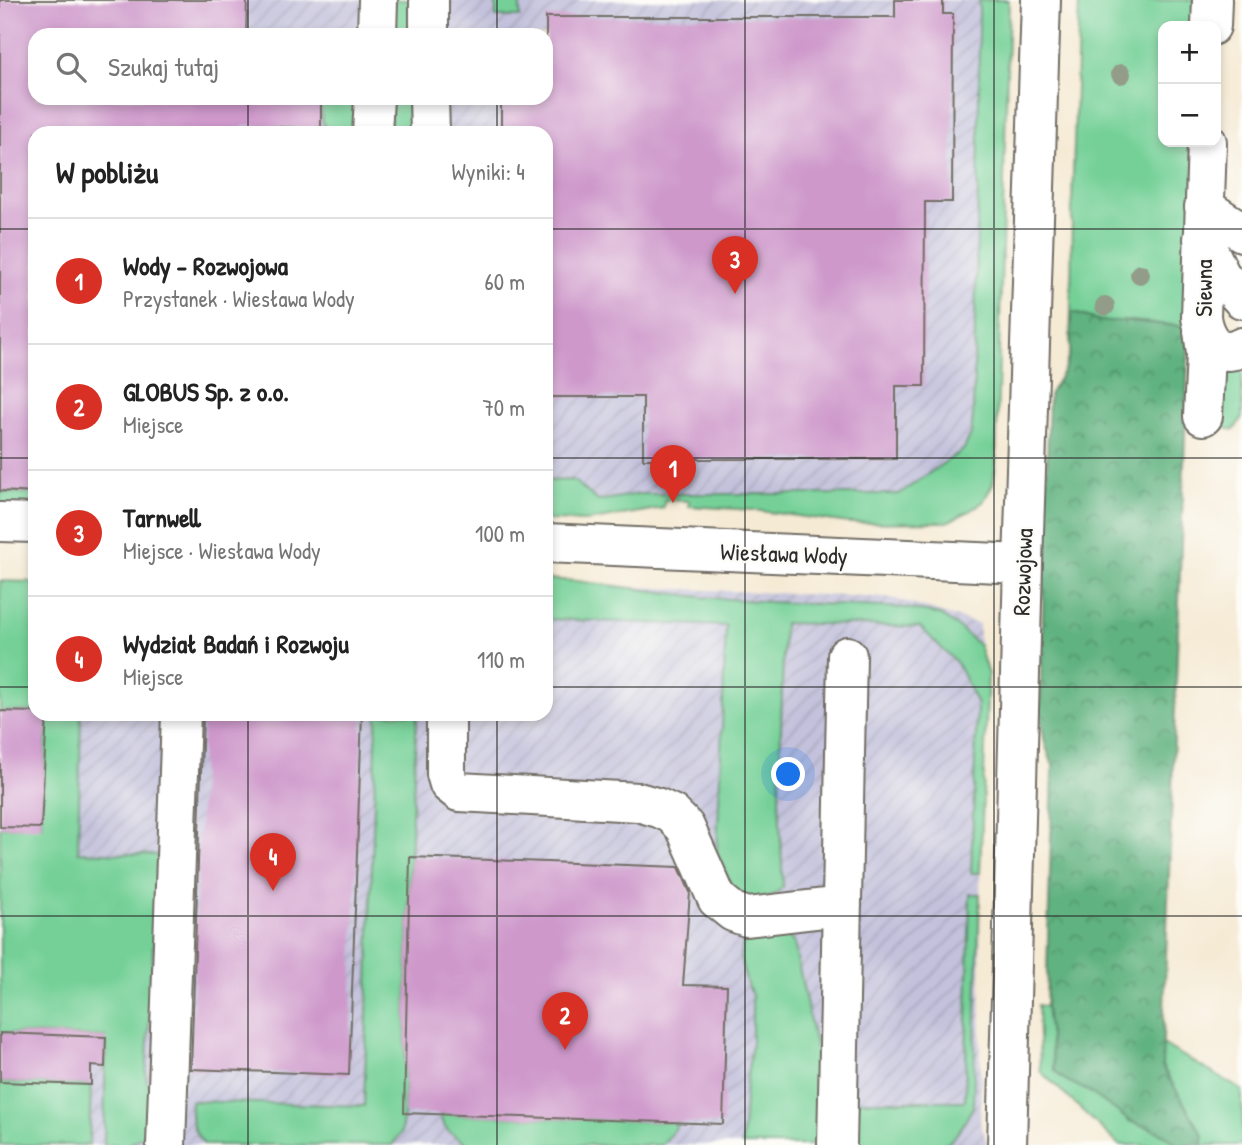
<!DOCTYPE html>
<html lang="pl">
<meta charset="utf-8">
<style>
body{margin:0;font-family:"Patrick Hand",sans-serif;background:#f6f6f6;color:#222}
.controls{position:absolute;right:21px;top:21px;display:grid;overflow:hidden;border-radius:14px;box-shadow:0 4px 10px #0003}
.controls button{width:63px;height:63px;display:grid;place-items:center;padding:0;border:0;border-bottom:2px solid #e0e0e0;background:#fff;color:#222;font:35px sans-serif}
.you{position:absolute;left:789px;top:775px;width:24px;height:24px;margin:-18px;border:5px solid #fff;border-radius:50%;background:#1a73e8;box-shadow:0 0 0 10px #1a73e833}
.badge{display:grid;place-items:center;width:46px;height:46px;border-radius:50%;background:#d93025;color:#fff;font-size:23px;font-weight:700}
.pin{position:absolute;translate:-50% -58px;filter:drop-shadow(0 2px 4px #0008)}
.pin::after{content:'';position:absolute;top:37px;width:24px;height:21px;background:inherit;clip-path:polygon(0 0,100% 0,50% 100%)}
.list{margin:0;padding:0;list-style:none}
h2{display:flex;justify-content:space-between;align-items:center;height:91px;margin:0;padding:0 28px;font-size:30px}
h2 small{font-size:23px;font-weight:400;color:#767676}
.list li{display:grid;grid-template-columns:46px 1fr auto;gap:21px;align-items:center;box-sizing:border-box;height:126px;padding:0 28px;border-top:2px solid #e0e0e0}
.list b{display:block;font-size:26px;white-space:nowrap}
.list p{margin:0;font-size:23px;white-space:nowrap;color:#767676}
.list em{font-size:23px;font-style:normal;color:#767676}
.icon{flex:none;width:38px;height:38px;fill:none;stroke:currentColor;stroke-width:2;stroke-linecap:round;stroke-linejoin:round}
.map{position:relative;flex:none;width:1242px;height:1145px;overflow:hidden}
.search{position:absolute;background:#fff;box-shadow:0 4px 10px #0003;left:28px;top:28px;width:525px;height:77px;display:flex;align-items:center;gap:18px;box-sizing:border-box;padding:0 24px;border-radius:21px;color:#767676;font-size:26px}
.panel{position:absolute;background:#fff;box-shadow:0 4px 10px #0003;left:28px;top:126px;width:525px;height:595px;border-radius:21px}
.map>svg:first-child{display:block}
.industrial{fill:url(#industrial-furrows);fill-rule:evenodd}
.green{fill:#75d097;stroke:#507e61;stroke-width:2}
.forest{fill:url(#forest-crowns);stroke:#466e56;stroke-width:2}
.building{fill:#ce98cb}
.lines{fill:none;stroke-linecap:round;stroke-linejoin:round}
.minor-casing{stroke:#726e66;stroke-width:42}
.minor{stroke:#fff;stroke-width:38}
.tree{fill:#929c89}
.grid{fill:none;stroke:#2b2b2b;stroke-width:2;stroke-opacity:0.55}
.labels{text-anchor:middle;dominant-baseline:central;stroke-width:5;stroke-linejoin:round;paint-order:stroke}
.street-label{font-size:24px;fill:#2b2b2b;stroke:#fdfcf7}
</style>
<div class="map">
<svg width="1242" height="1145" viewBox="0 0 1242 1145">
<defs>
<pattern id="industrial-furrows" width="10" height="10" patternUnits="userSpaceOnUse" patternTransform="scale(1.75)"><rect width="10" height="10" fill="#c3c1db"/><path d="M-1 1l2-2M0 10L10 0M9 11l2-2" fill="none" stroke="#a8a6bc"/></pattern>
<pattern id="forest-crowns" width="20" height="18" patternUnits="userSpaceOnUse" patternTransform="scale(1.75)"><rect width="20" height="18" fill="#60b280"/><path d="M2 6a3 3 0 1 1 6 0M12 15a3 3 0 1 1 6 0" fill="none" stroke="#4f9169"/></pattern>
</defs>
<rect width="100%" height="100%" fill="#fdfcf7"/>
<filter id="ink" filterUnits="userSpaceOnUse"><feTurbulence type="fractalNoise" baseFrequency=".0143" numOctaves="2"/><feDisplacementMap in="SourceGraphic" scale="14" xChannelSelector="R" yChannelSelector="G"/><feConvolveMatrix kernelMatrix="1 2 1 2 8 2 1 2 1" color-interpolation-filters="sRGB"/></filter>
<filter id="wash" filterUnits="userSpaceOnUse"><feTurbulence type="fractalNoise" baseFrequency=".00686" numOctaves="4" result="noise"/><feDisplacementMap in="SourceGraphic" scale="28" xChannelSelector="R" yChannelSelector="G"/><feGaussianBlur stdDeviation="1.57" result="paint"/><feColorMatrix in="noise" values="0 0 0 0 0 0 0 0 0 0 0 0 0 0 0 0 0 1.4 0 .05"/><feComposite in="paint" operator="in"/></filter>
<g filter="url(#wash)">
<rect width="100%" height="100%" fill="#f5ead4"/>
<path class="industrial" d="M 0,0 L 1000,0 L 972,494 L 659,498 L 546,508 L 546,133 L 35,133 L 35,493 L 0,491 ZM 35,35 L 546,35 L 546,98 L 35,98 Z
M 613,586 L 892,598 L 979,624 L 981,1109 L 980,1121 L 988,1145 L 0,1145 L 0,598 L 35,599 L 35,714 L 546,714 L 546,593 Z"/>
<path class="green" d="M 394,0 L 413,0 L 413,35 L 393,35 Z
M 496,0 L 520,0 L 520,17 L 496,17 Z
M 979,0 L 1009,0 L 996,464 L 993,484 L 983,502 L 968,512 L 947,522 L 849,523 L 753,510 L 689,506 L 689,501 L 665,500 L 663,508 L 587,521 L 546,520 L 546,481 L 573,480 L 598,501 L 638,494 L 899,494 L 964,449 L 971,434 L 973,417 L 979,143 Z
M 1079,0 L 1200,0 L 1199,26 L 1163,26 L 1163,142 L 1195,142 L 1189,327 L 1130,321 L 1100,321 L 1071,312 L 1072,202 Z
M 321,98 L 362,98 L 354,128 L 349,133 C 344,133 335,134 331,132 C 319,127 321,109 321,98 Z
M 391,98 L 413,98 L 413,133 L 390,133 Z
M 1242,358 L 1242,418 L 1234,430 L 1210,425 L 1218,372 Z
M 0,492 L 35,493 L 35,506 L 0,505 Z
M 546,579 L 577,581 L 701,597 L 771,602 L 906,608 L 940,615 L 957,626 L 979,645 L 988,675 L 980,873 L 971,873 L 977,704 L 957,663 L 920,627 L 784,623 L 779,801 L 783,887 C 766,903 757,901 736,897 L 717,852 L 726,626 L 546,619 Z
M 0,581 L 35,582 L 35,712 L 0,711 Z
M 47,714 L 81,714 L 78,852 L 158,855 L 146,1079 L 153,1092 L 152,1125 L 144,1135 L 128,1145 L 104,1145 L 106,1037 L 0,1033 L 0,827 L 41,827 Z
M 377,714 L 417,714 L 410,857 L 404,1113 L 401,1133 L 392,1145 L 205,1145 C 192,1131 190,1120 191,1101 L 364,1106 Z
M 970,894 L 980,894 L 973,1107 C 965,1121 958,1137 944,1145 L 859,1145 L 854,1119 L 858,1101 L 965,1101 Z
M 758,929 C 778,928 780,928 794,943 L 821,1074 L 823,1145 L 742,1145 L 746,1083 L 752,1043 L 752,995 L 746,981 L 740,957 L 744,938 Z
M 1038,1005 L 1126,1023 L 1242,1090 L 1242,1145 L 1119,1145 L 1040,1071 Z
M 0,1082 L 91,1085 L 89,1145 L 0,1145 Z
M 440,1114 L 678,1122 L 675,1129 L 662,1145 L 470,1145 C 456,1137 443,1132 440,1114 Z"/>
<path class="forest" d="M 1071,312 L 1100,321 L 1130,321 L 1189,327 L 1162,1066 L 1204,1137 L 1202,1145 L 1178,1145 L 1165,1135 L 1150,1128 L 1129,1121 L 1118,1112 L 1088,1091 L 1065,1080 L 1054,1070 L 1046,1007 L 1053,766 L 1045,744 L 1040,715 L 1049,395 L 1064,370 L 1070,351 Z"/>
<g id="blocks">
<path class="building" d="M 0,0 L 247,0 L 246,35 L 35,35 L 35,98 L 321,98 L 321,129 L 243,125 L 242,133 L 35,133 L 35,493 L 0,491 Z
M 895,0 L 943,0 L 943,14 L 953,14 L 952,202 L 925,202 L 924,386 L 896,386 L 896,459 L 643,459 L 643,397 L 546,397 L 546,133 L 501,133 L 501,98 L 546,98 L 546,17 L 895,17 Z
M 0,711 L 35,712 L 35,714 L 47,714 L 41,828 L 0,827 Z
M 203,714 L 362,714 L 349,1075 L 191,1069 Z
M 410,857 L 679,867 L 690,892 L 683,985 L 727,986 L 723,1124 L 404,1113 Z
M 0,1033 L 106,1037 L 105,1067 L 91,1066 L 91,1085 L 0,1082 Z"/>
</g>
</g>
<g filter="url(#ink)">
<use href="#blocks" fill-opacity="0" stroke="#726e66" stroke-width="2"/>
<g class="lines">
<defs>
<path id="minor" d="M 429,0 L 429,35
M 1211,26 L 1212,0
M 377,35 L 378,0
M 429,98 L 430,133
M 372,133 L 374,98
M 1207,142 L 1201,317 C 1204,338 1218,360 1242,347
M 1204,207 L 1242,232
M 1203,239 L 1221,276 L 1242,299
M 1203,331 L 1206,353 L 1203,416
M 0,522 L 35,523
M 546,543 L 1023,564
M 446,714 L 446,774 L 449,784 L 459,792 L 638,802 L 659,808 L 672,814 L 685,827 L 717,899 L 733,912 L 747,917 L 842,906
M 166,1145 L 181,714
M 837,1145 L 847,656
M 1007,1145 L 1023,564 L 1041,0"/>
</defs>
<use href="#minor" class="minor-casing"/>
<use href="#minor" class="minor"/>
</g>
<g class="tree">
<circle cx="1121" cy="74" r="10"/>
<circle cx="1140" cy="274" r="10"/>
<circle cx="1105" cy="306" r="10"/>
</g>
</g>
<path class="grid" d="M 248,0 L 248,35M 497,0 L 497,35M 745,0 L 745,1145M 994,0 L 994,1145M 248,98 L 248,133M 497,98 L 497,133M 0,229 L 35,229M 546,229 L 1242,229M 0,458 L 35,458M 546,458 L 1242,458M 0,687 L 35,687M 546,687 L 1242,687M 248,714 L 248,1145M 497,714 L 497,1145M 0,916 L 1242,916"/>
<g class="labels">
<g class="street-label">
<text transform="translate(1203 288) rotate(-90)">Siewna</text>
<text transform="translate(784 553) rotate(2)">Wiesława Wody</text>
<text transform="translate(1022 572) rotate(-88)">Rozwojowa</text>
</g>
</g>
</svg>
<div class="controls">
<button>+</button>
<button>−</button>
</div>
<div class="you"></div>
<div class="pin badge" style="left:673px;top:503px">1</div>
<div class="pin badge" style="left:565px;top:1050px">2</div>
<div class="pin badge" style="left:735px;top:294px">3</div>
<div class="pin badge" style="left:273px;top:891px">4</div>
<div class="search"><svg class="icon" aria-label="search" viewBox="0 0 24 24"><circle cx="10" cy="10" r="6"/><path d="M15 15l6 6"/></svg>Szukaj tutaj</div>
<section class="panel">
<h2>W pobliżu<small>Wyniki: 4</small></h2>
<ul class="list">
<li><span class="badge">1</span><div><b>Wody - Rozwojowa</b><p>Przystanek · Wiesława Wody</p></div><em>60 m</em></li>
<li><span class="badge">2</span><div><b>GLOBUS Sp. z o.o.</b><p>Miejsce</p></div><em>70 m</em></li>
<li><span class="badge">3</span><div><b>Tarnwell</b><p>Miejsce · Wiesława Wody</p></div><em>100 m</em></li>
<li><span class="badge">4</span><div><b>Wydział Badań i Rozwoju</b><p>Miejsce</p></div><em>110 m</em></li>
</ul>
</section>
</div>
